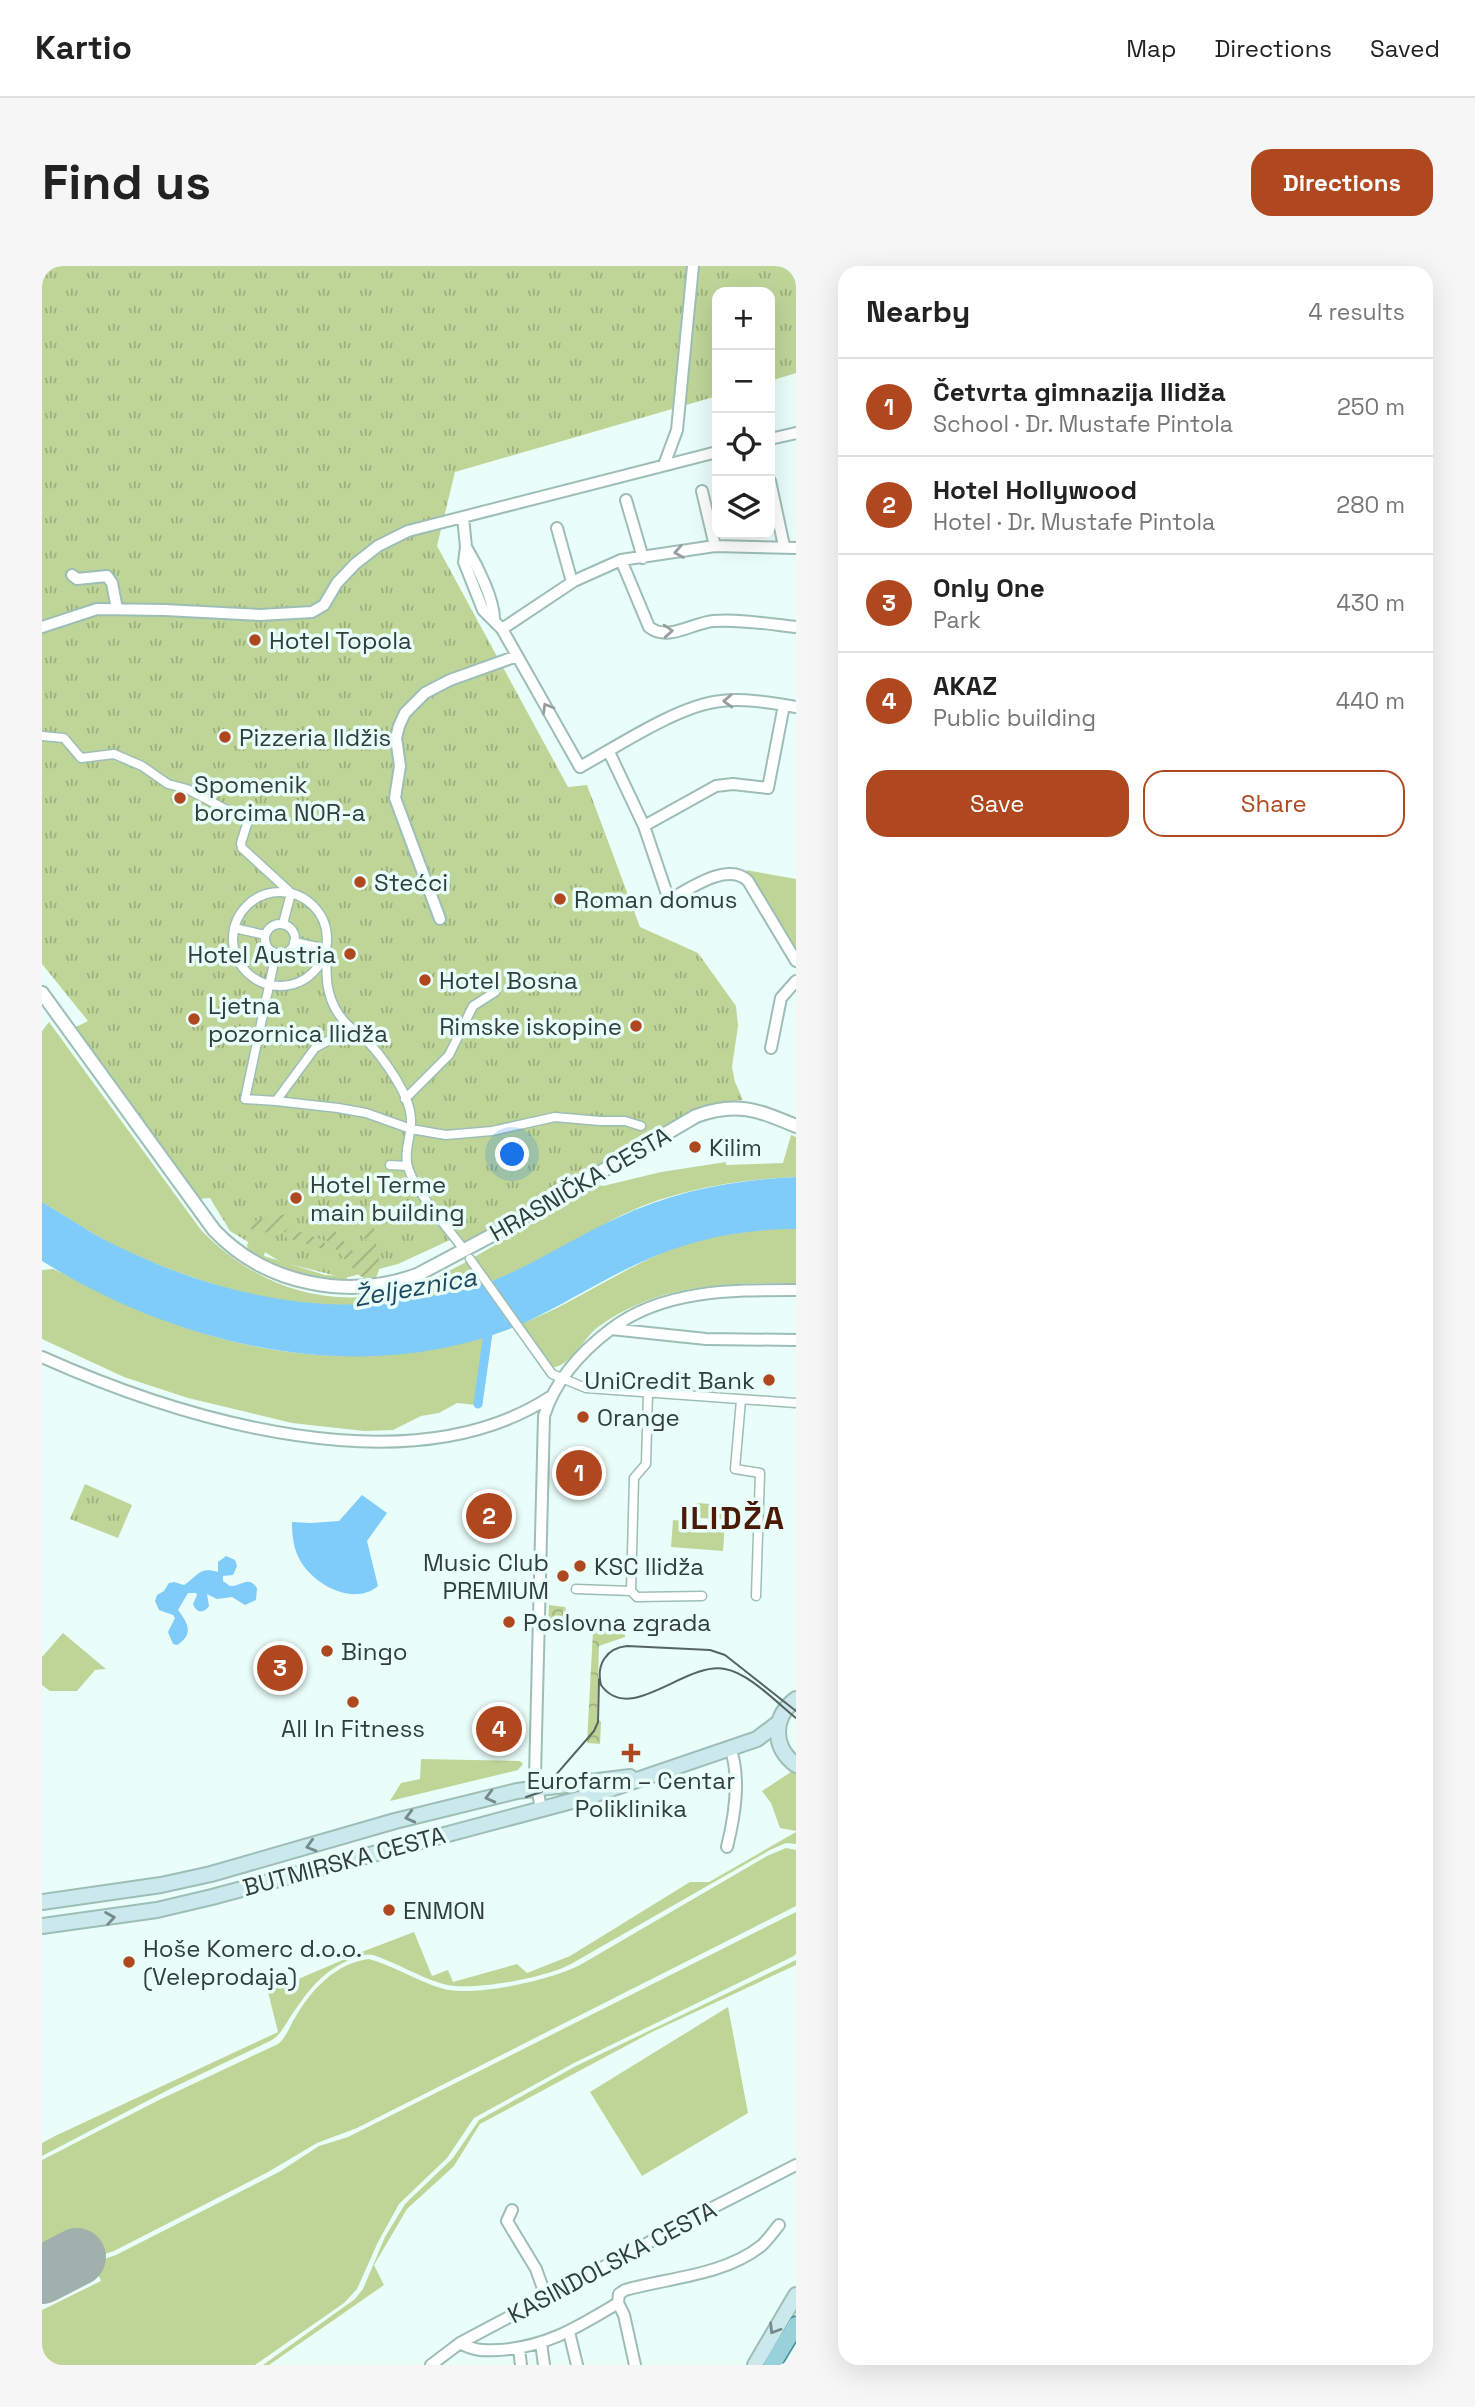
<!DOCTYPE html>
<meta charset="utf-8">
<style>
body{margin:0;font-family:"Space Grotesk",sans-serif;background:#f6f6f6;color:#222}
.controls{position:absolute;right:21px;top:21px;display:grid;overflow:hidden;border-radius:14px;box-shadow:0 7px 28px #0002}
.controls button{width:63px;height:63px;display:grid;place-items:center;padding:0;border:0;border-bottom:2px solid #e0e0e0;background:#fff;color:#222;font:35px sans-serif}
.you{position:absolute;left:471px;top:889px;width:24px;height:24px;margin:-18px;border:5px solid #fff;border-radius:50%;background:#1a73e8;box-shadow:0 0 0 10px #1a73e833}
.badge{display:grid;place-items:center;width:46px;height:46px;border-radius:50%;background:#af481f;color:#fff;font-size:23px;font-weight:700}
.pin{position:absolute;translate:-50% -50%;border:4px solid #fff;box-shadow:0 2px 7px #0006}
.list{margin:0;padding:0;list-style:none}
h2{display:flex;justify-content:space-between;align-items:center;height:91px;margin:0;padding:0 28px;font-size:30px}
h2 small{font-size:23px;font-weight:400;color:#767676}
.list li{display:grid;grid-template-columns:46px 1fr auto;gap:21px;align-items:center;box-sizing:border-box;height:98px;padding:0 28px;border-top:2px solid #e0e0e0}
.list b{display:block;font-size:26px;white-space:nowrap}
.list p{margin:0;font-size:23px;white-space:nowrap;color:#767676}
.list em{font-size:23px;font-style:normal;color:#767676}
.actions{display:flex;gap:14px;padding:21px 28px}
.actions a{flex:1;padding:16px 0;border:2px solid #af481f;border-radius:21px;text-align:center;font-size:24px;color:#af481f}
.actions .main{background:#af481f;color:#fff}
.icon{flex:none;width:38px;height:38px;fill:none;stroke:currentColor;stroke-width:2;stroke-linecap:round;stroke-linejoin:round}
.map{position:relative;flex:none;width:754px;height:2099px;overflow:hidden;border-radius:21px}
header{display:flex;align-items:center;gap:42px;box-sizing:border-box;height:98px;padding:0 35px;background:#fff;border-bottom:2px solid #e0e0e0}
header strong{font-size:33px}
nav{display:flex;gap:38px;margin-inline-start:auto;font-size:24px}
.intro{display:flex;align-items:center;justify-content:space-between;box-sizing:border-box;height:168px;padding:0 42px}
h1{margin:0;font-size:49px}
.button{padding:18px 32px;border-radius:21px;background:#af481f;color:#fff;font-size:24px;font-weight:700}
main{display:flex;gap:42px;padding:0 42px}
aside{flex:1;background:#fff;border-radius:21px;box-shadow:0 7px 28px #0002}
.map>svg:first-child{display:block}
.grass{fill:#bfd598}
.forest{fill:url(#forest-crowns)}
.park{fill:url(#park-tufts)}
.garden{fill:url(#garden-furrows)}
.water{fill:#7fcbf9}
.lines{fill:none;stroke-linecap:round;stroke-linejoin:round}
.canal{stroke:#7fcbf9;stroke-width:9}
.runway{stroke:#a0b1ad;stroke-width:58}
.pedestrian-casing{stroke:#9dbeb6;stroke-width:11}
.minor-casing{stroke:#9dbeb6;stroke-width:14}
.tertiary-casing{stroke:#9dbeb6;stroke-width:16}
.secondary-casing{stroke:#9dbeb6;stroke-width:18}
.primary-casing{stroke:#478a92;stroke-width:19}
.pedestrian{stroke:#fff;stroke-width:8}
.minor{stroke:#fff;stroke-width:10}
.tertiary{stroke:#fff;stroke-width:12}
.secondary{stroke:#cbe8ec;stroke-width:14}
.primary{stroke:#98d1da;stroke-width:16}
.tram{stroke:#566461;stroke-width:2}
.oneway{stroke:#989e9d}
.oneway2{stroke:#768a8b}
.poi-dot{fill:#af481f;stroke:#e9fef9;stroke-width:2.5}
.labels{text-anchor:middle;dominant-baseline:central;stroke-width:7;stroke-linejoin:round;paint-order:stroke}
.poi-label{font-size:24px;fill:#313e3b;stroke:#e9fef9;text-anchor:start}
.street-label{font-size:24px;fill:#313e3b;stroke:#e9fef9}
.water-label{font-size:26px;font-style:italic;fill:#1e4960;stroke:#e9fef9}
.district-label{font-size:32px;font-weight:bold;letter-spacing:2px;fill:#4a1a06;stroke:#e9fef9}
</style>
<header>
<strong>Kartio</strong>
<nav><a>Map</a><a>Directions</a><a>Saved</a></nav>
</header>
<div class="intro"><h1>Find us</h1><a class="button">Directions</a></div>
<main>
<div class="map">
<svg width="754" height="2099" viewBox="0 0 754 2099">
<defs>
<pattern id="forest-crowns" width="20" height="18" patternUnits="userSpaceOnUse" patternTransform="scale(1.75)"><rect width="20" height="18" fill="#bfd598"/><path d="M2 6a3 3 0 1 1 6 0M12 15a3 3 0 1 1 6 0" fill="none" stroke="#9cae7d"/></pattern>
<pattern id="park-tufts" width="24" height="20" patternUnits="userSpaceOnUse" patternTransform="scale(1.75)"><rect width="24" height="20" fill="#bfd598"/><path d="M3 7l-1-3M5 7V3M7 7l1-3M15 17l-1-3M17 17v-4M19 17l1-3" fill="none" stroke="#9cae7d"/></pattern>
<pattern id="garden-furrows" width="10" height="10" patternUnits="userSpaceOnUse" patternTransform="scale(1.75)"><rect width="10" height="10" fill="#bfd598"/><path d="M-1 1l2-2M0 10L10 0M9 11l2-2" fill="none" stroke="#9cae7d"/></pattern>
</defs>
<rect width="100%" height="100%" fill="#e9fef9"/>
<path class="grass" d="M 704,604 L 754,613 L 754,685 Z
M 7,756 L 159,964 C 216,1023 293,1047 372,1021 C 391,1014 408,1004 426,995 L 442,1018 C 408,1027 372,1035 337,1039 C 250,1047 151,1017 74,980 C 48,967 24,950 0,936 L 0,765 Z
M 749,869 L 754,871 L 754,911 C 691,914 628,924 572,953 C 531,975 491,1002 447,1016 L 429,993 L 557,919 L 561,920 L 619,906 L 684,896 L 684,899 L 741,897 Z
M 728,963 L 754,963 L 754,1017 C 684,1017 616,1017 556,1061 C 540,1073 531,1100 508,1102 L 479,1058 C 495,1051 512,1044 528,1035 C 566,1015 602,992 644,978 C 671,969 700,966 728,963 Z
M 208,974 L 225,976 L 222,990 L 283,1009 L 305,1010 L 305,1015 C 269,1014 237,1004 206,985 L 205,979 Z
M 11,1003 C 25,1008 37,1016 50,1022 C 86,1038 126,1056 164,1068 C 255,1096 353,1097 443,1070 L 434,1139 L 415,1137 L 397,1147 L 379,1150 L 351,1164 L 322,1165 L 250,1157 L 146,1132 L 82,1111 L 0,1073 L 0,1004 Z
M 655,1237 L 683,1239 L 682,1253 L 654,1252 Z
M 631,1254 L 683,1258 L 681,1285 L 629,1281 Z
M 21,1367 L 64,1403 L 53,1404 L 35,1425 L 8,1425 L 0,1419 L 0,1391 Z
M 379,1493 L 478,1495 L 481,1498 L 476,1504 L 348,1535 L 359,1517 L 378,1513 Z
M 752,1504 L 754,1506 L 754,1565 L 738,1562 L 729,1537 L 720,1525 Z
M 754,1566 L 754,1578 L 744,1577 L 728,1584 L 529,1698 C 503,1712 429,1726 401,1718 C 377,1711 355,1697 331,1689 C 321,1688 314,1691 305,1695 C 277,1708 264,1728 247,1753 C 242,1761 238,1769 230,1774 L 128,1823 L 0,1890 L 0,1877 L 13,1870 L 236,1766 L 226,1726 L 317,1687 L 372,1666 L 390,1710 L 406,1704 L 411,1716 L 475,1698 L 485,1707 L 528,1690 L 648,1616 L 667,1616 Z
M 744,1582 L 754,1584 L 754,1640 L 315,1862 L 275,1877 L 226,1906 L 72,1985 L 48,1993 L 33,1962 L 0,1978 L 0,1894 L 117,1834 L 236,1778 C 245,1771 248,1759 254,1750 C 270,1723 294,1697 327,1693 C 353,1700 376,1716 402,1723 C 433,1731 509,1714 538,1699 L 725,1590 Z
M 754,1646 L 754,1688 L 752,1690 L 532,1797 L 432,1852 L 405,1892 L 357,1938 L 336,1976 L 315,2023 L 302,2037 L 213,2099 L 0,2099 L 0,2044 L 59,2015 L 51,1997 L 74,1989 L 237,1906 L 277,1880 L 306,1871 Z
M 754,1694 L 754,1699 L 610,1766 L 438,1858 L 412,1900 L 365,1943 L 332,1999 L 342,2019 L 227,2099 L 221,2099 L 313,2033 L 321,2023 L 343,1971 L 363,1938 L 411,1892 L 437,1854 L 534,1800 Z
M 686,1741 L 706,1847 L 600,1910 L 548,1826 Z"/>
<path class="forest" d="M 507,1339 L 523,1341 L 526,1351 L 543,1356 L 543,1364 L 506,1363 Z
M 556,1359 L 579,1359 L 583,1364 L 583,1371 L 557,1380 L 555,1452 L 559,1456 L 558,1478 L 545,1477 L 551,1365 Z"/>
<path class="park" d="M 0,0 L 754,0 L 754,107 L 728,115 L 728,26 L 675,26 L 675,130 L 413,206 L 395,280 L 526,521 L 545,519 L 598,661 L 656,687 L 694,740 L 696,760 L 690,801 L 693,816 L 701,834 L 676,837 L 643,848 L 416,984 L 408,974 L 356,998 L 303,1012 L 239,996 L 188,965 L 168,932 L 157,933 L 151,928 L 32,762 L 46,755 L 0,698 Z
M 43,1218 L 90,1239 L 76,1272 L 28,1253 Z"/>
<path class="garden" d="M 249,947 C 245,962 218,974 207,961 L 208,956 Z
M 330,952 L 338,1001 L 334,1012 L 327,1014 L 318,1010 L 281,969 L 289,961 L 317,992 L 332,979 L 330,977 L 327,978 L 317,966 Z
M 247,962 L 281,974 L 284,980 L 280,983 L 243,971 L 242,965 Z"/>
<path class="water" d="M 754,911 L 754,963 C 698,963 646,974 595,998 C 556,1016 521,1039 482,1057 C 325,1125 140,1082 0,995 L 0,936 C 24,950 48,967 73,979 C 170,1027 279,1052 385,1031 C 409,1026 435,1022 457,1012 C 498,995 535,970 575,952 C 632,925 691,914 754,911 Z
M 320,1229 L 345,1247 L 325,1275 L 336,1320 C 310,1342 266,1316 255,1288 C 251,1278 250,1267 250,1256 L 269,1257 L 297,1255 Z
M 184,1290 L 193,1294 L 195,1300 L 191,1309 L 181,1310 L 181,1315 L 188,1320 C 200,1320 206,1309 215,1322 L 214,1334 L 203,1339 L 190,1331 L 175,1333 L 165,1328 L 167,1340 C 162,1348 154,1347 151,1338 L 155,1329 L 154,1327 L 146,1327 L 136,1344 C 145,1356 153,1368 135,1379 L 131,1378 L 126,1366 L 133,1352 L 131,1349 L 117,1344 L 113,1335 L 115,1329 L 122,1325 L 127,1317 L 132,1316 L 142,1319 C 156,1310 157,1300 176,1306 L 176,1296 Z"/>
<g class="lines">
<path class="canal" d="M 436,1138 L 447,1060"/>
<path class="runway" d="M 0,2009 L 35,1991"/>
<defs>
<path id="pedestrian" d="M 0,470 L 22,472 L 39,492 L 72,488 L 100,500 L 126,518 L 145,523 L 206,555 L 199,577 L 200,582 L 249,627 L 241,658
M191 673a47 47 0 1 1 94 0a47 47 0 1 1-94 0Z
M223 673a15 15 0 1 1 30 0a15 15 0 1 1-30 0Z
M 192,662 L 223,669
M 252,676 L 285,683 C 283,714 284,740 309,762
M 234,687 L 203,833 L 234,835 L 273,782 L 309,762 C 332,776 368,826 369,853 C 370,868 361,887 366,901 C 372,924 408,965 423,985
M 363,833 L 407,789 L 431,740 L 453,726
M 234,835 L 296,842 L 324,847 L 369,863 L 404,869 L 450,865 L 513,851 L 558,855 L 583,855 L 599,860
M 348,899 L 365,900
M 428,993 L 510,1108 L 544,1122 L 754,1137
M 699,1134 L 693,1203 L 718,1207 L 714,1330
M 534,1323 L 589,1325 L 595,1331 L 660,1330
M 589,1325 L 592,1212 L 604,1198 L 606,1127"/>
<path id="minor" d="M 728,173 L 754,167
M 622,199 L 635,164 L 651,0
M 728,215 L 742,280
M 660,225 L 673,280
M 584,234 L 601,292
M 421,251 L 424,281 L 422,296 L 441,344 L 460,363 L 538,501 C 576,480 637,439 679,435 C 703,432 730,437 754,441
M 515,262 L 530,316
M 424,281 C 435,299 453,335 452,355
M 579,294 L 607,361 C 626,376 650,357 671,355 C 698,353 727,358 754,361
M 30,309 L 35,313 L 65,310 L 70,317 L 75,343
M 0,361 L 55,343 L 123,344 L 218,349 L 270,346 L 282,339 L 295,317 L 313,298 L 336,280 L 366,265 L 675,186
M 460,363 L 532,315 L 579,294 L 673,280 L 754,282
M 567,486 L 602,560 L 627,634 C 647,623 686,595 706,615 L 754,695
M 602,560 L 674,520 L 691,518 L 726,522 L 742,439
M 398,653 L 353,532 L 358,500 L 354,472 L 357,460 L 363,447 L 383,427 L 408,414 L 475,390
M 729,782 L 739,732 L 754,715
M 569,1063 C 621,1023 692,1024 754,1024
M 0,1091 C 141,1154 367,1223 508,1131
M 499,1543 L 493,1510 L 502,1150 C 513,1115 540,1085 569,1063 L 664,1073 L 754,1074
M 685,1581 C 693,1549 699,1512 688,1481
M 470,1944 L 465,1955 L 494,2003 L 504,2031
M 576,2037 L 582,2049 L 593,2099
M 527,2066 L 535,2099
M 418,2077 C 430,2084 440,2085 455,2084 C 503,2082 536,2061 576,2037 L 577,2028 L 583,2024 C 626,2012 683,2009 719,1980 C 726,1974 731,1966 737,1959
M 499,2077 L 502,2099
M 477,2083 L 479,2099
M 389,2099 L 418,2077 L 601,1980 L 629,1963 L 754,1899"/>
<path id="tertiary" d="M 0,727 L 172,964 C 224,1019 306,1034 375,1009 L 458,965 L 654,850 C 694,835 716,844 754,860"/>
<path id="secondary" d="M 754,1433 C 730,1451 730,1481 754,1499
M 0,1636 L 119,1619 L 169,1608 L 353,1555 L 475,1525 L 588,1511
M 0,1660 L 115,1644 L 170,1631 L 545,1531 L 715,1473 L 736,1457
M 713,2099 L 754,2029"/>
<path id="primary" d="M 730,2099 L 754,2059"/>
</defs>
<use href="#pedestrian" class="pedestrian-casing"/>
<use href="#minor" class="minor-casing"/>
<use href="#tertiary" class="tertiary-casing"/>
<use href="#secondary" class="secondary-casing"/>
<use href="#primary" class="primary-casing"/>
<use href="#pedestrian" class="pedestrian"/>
<use href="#minor" class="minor"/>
<use href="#tertiary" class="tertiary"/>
<use href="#secondary" class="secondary"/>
<use href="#primary" class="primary"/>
<path class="tram" d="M 754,1445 L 683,1389 L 668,1384 L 585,1380 C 564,1382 554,1399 559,1419 C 588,1460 643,1395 683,1403 C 707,1407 735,1437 754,1452
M 484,1531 L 499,1526 L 552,1465 L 556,1456 L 557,1413"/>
</g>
<defs><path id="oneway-chevron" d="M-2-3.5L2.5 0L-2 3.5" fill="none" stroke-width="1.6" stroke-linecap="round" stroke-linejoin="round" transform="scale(1.75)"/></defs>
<g class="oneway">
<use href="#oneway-chevron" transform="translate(637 286) rotate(170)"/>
<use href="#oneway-chevron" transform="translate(626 365) rotate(-4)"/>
<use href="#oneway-chevron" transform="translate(686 435) rotate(178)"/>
<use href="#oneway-chevron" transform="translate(505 442) rotate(-120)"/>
</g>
<g class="oneway2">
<use href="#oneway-chevron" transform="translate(448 1531) rotate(166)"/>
<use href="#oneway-chevron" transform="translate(368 1551) rotate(166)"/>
<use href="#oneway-chevron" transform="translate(269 1580) rotate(164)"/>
<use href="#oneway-chevron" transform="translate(68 1652) rotate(-9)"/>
<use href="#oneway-chevron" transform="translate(732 2063) rotate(122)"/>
</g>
<g class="poi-dot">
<circle cx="213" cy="374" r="7"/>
<circle cx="183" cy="471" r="7"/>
<circle cx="138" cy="532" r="7"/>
<circle cx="318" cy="616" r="7"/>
<circle cx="518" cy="633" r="7"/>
<circle cx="308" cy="688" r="7"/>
<circle cx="383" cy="714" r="7"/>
<circle cx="152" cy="753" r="7"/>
<circle cx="594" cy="760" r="7"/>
<circle cx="653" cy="881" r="7"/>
<circle cx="254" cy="932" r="7"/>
<circle cx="727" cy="1114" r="7"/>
<circle cx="541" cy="1151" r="7"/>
<circle cx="538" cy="1300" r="7"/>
<circle cx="521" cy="1310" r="7"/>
<circle cx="467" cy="1356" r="7"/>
<circle cx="285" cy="1385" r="7"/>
<circle cx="311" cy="1436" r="7"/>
<path d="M585.5 1476.5h7v7h7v7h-7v7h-7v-7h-7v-7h7z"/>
<circle cx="347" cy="1644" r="7"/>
<circle cx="87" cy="1696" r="7"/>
</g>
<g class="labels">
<g class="poi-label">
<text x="227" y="374">Hotel Topola</text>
<text x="197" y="471">Pizzeria Ildžis</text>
<text x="152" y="518">Spomenik<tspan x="152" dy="28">borcima NOR-a</tspan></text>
<text x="332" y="616">Stećci</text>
<text x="532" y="633">Roman domus</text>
<text x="294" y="688" text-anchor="end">Hotel Austria</text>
<text x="397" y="714">Hotel Bosna</text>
<text x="166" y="739">Ljetna<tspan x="166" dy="28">pozornica Ilidža</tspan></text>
<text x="580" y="760" text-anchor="end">Rimske iskopine</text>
<text x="667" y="881">Kilim</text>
<text x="268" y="918">Hotel Terme<tspan x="268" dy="28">main building</tspan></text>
<text x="713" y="1114" text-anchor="end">UniCredit Bank</text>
<text x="555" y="1151">Orange</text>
<text x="507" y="1296" text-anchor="end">Music Club<tspan x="507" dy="28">PREMIUM</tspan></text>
<text x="552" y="1300">KSC Ilidža</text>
<text x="481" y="1356">Poslovna zgrada</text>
<text x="299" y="1385">Bingo</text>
<text x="311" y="1462" text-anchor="middle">All In Fitness</text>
<text x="589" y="1514" text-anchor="middle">Eurofarm – Centar<tspan x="589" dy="28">Poliklinika</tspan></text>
<text x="361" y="1644">ENMON</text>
<text x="101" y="1682">Hoše Komerc d.o.o.<tspan x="101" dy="28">(Veleprodaja)</tspan></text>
</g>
<g class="street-label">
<text transform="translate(538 918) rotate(-30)">HRASNIČKA CESTA</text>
<text transform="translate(302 1595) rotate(-15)">BUTMIRSKA CESTA</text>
<text transform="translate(570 1996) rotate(-28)">KASINDOLSKA CESTA</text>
</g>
<g class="water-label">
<text transform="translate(373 1021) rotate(-10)">Željeznica</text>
</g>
<g class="district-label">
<text x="691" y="1252">ILIDŽA</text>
</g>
</g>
</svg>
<div class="controls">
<button>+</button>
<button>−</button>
<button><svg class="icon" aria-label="locate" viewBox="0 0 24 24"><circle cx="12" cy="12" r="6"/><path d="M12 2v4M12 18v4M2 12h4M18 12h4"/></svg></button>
<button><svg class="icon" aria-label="layers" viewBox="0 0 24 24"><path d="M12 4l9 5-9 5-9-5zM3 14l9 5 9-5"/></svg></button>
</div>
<div class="you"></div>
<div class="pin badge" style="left:537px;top:1207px">1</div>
<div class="pin badge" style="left:447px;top:1250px">2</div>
<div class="pin badge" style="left:238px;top:1402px">3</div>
<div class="pin badge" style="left:457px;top:1463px">4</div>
</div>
<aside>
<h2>Nearby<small>4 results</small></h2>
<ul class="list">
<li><span class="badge">1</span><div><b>Četvrta gimnazija Ilidža</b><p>School · Dr. Mustafe Pintola</p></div><em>250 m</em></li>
<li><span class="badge">2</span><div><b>Hotel Hollywood</b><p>Hotel · Dr. Mustafe Pintola</p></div><em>280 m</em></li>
<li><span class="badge">3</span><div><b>Only One</b><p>Park</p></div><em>430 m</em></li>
<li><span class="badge">4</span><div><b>AKAZ</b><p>Public building</p></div><em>440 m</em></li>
</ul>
<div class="actions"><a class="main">Save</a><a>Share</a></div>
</aside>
</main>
